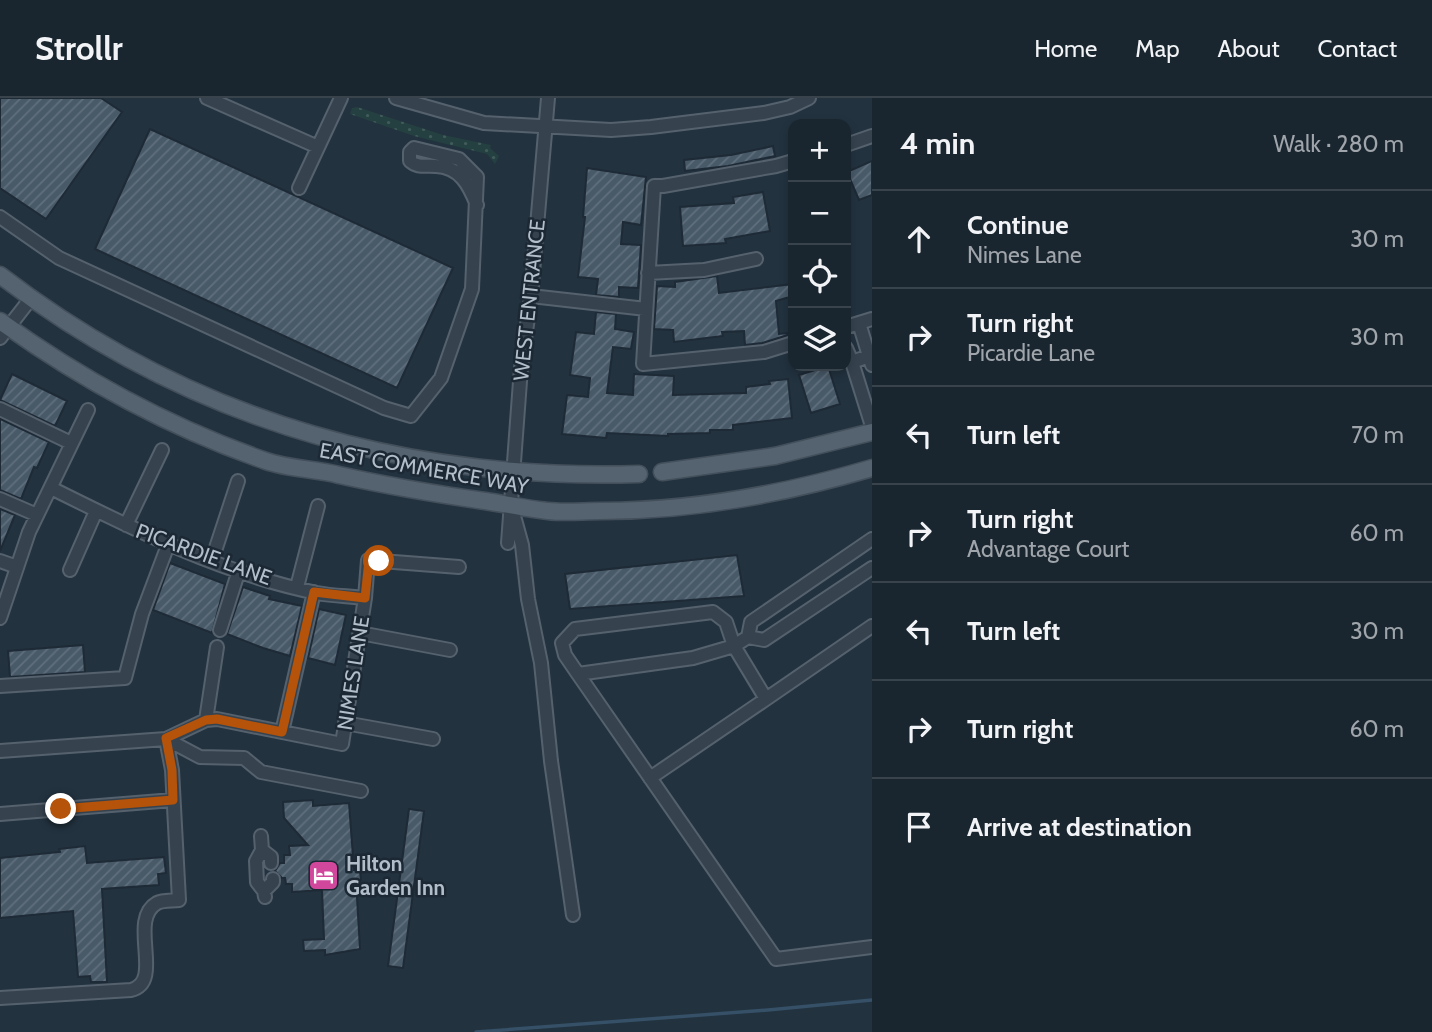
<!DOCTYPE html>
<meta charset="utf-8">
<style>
body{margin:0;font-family:Cabin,sans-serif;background:#232e37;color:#f1f3f6}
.controls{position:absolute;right:21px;top:21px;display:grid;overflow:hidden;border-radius:14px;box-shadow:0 4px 10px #0003}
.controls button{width:63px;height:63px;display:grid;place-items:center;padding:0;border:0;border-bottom:2px solid #38434b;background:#1a262f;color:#f1f3f6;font:35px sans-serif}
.stop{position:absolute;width:21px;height:21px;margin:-16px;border:5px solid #b45309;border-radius:50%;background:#fff}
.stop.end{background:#b45309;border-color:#fff;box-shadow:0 2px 7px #0008}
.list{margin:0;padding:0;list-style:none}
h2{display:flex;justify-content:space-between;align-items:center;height:91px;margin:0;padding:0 28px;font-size:30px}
h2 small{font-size:23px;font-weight:400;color:#9fa5aa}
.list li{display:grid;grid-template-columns:46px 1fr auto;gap:21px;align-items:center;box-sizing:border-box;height:98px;padding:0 28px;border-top:2px solid #38434b}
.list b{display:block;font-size:26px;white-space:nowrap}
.list p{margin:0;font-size:23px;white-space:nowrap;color:#9fa5aa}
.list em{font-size:23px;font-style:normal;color:#9fa5aa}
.icon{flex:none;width:38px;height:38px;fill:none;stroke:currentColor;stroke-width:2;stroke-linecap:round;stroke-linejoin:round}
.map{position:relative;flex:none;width:872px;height:934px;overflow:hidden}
header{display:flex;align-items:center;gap:42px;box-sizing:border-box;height:98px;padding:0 35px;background:#1a262f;border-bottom:2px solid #38434b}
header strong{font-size:33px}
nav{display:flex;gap:38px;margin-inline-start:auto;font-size:24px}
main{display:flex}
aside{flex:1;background:#1a262f}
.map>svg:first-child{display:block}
.grass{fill:url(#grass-dots)}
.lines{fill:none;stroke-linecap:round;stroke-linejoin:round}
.stream{stroke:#355067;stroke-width:3.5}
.building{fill:url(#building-hatch);stroke:#1e2a36;stroke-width:2}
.minor-casing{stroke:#55616d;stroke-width:16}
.major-casing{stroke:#434f5b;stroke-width:19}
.minor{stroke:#36434f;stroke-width:12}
.major{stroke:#54636f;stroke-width:16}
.route{stroke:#b45309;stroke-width:9}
.labels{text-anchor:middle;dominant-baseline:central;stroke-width:5;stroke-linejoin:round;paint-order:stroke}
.street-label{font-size:21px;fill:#b2beca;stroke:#1c2834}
.poi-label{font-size:21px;font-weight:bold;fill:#b2beca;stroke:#1c2834;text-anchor:start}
</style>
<header>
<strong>Strollr</strong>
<nav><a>Home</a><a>Map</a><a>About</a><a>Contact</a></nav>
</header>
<main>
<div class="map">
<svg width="872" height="934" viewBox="0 0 872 934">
<defs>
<pattern id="grass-dots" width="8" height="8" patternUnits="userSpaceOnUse" patternTransform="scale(1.75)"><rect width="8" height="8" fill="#244040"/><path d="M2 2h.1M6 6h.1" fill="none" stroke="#415a5a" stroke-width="1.8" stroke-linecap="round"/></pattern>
<pattern id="building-hatch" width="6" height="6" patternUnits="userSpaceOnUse" patternTransform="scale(1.75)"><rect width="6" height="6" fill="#485968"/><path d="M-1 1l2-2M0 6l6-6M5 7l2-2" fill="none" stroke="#606f7c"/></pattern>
</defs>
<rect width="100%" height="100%" fill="#22323f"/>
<path class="grass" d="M 357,9 L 443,37 L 491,47 L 490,50 L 499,58 L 495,66 L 487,56 L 414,38 L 350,16 L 352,10 Z"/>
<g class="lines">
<path class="stream" d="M 476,934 L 768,912 L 872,902"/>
</g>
<path class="building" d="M 0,0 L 101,0 L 122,14 L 46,121 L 0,90 Z
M 150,31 L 453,170 L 397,290 L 95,151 Z
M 773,48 L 775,58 L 728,68 L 685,73 L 684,62 L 731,57 Z
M 872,63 L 872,97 L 859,102 L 847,74 Z
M 587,70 L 646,79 L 641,127 L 623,124 L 621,146 L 641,147 L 638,190 L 619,189 L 619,199 L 596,197 L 598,181 L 578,179 L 585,119 L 583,119 Z
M 763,94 L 770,133 L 725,141 L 726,145 L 683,148 L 680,109 L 734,105 L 733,99 Z
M 717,178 L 719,195 L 793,186 L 793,198 L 776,203 L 779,236 L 788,235 L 788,237 L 762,245 L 745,247 L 744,233 L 722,234 L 723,238 L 674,244 L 673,232 L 654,231 L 657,188 L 675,189 L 675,184 Z
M 596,214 L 616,216 L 615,231 L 634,234 L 631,251 L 613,249 L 607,295 L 633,297 L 634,276 L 674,278 L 673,297 L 746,295 L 746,289 L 770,286 L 769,283 L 788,281 L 792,320 L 733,327 L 733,332 L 710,332 L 710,335 L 668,336 L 668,338 L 607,335 L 606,340 L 562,336 L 567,297 L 588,299 L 590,280 L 570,277 L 576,234 L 594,236 Z
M 828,268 L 840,306 L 811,315 L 799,277 Z
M 12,276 L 67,303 L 55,328 L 0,302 Z
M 0,321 L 49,344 L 37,370 L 34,369 L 21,401 L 0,392 Z
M 0,411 L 15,417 L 0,453 Z
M 737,457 L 744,498 L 570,511 L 565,476 Z
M 170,465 L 225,486 L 212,535 L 153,512 Z
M 243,489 L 270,498 L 269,501 L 302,508 L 290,558 L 263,550 L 227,536 Z
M 319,511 L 346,517 L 335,567 L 308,560 Z
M 83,547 L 85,574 L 10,579 L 8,553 Z
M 313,702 L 313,708 L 349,705 L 354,772 L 360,772 L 361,782 L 356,782 L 360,851 L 325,857 L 325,852 L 304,853 L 303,842 L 324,841 L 322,792 L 292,794 L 292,786 L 286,786 L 285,780 L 282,780 L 275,773 L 280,765 L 284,765 L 284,757 L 290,757 L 289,748 L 308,747 L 284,720 L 283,704 Z
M 409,711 L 424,713 L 403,870 L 388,868 Z
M 85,748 L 87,765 L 164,759 L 166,775 L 158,776 L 159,787 L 102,791 L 107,884 L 91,884 L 90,878 L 78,879 L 73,813 L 0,820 L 0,760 L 60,754 L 59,751 Z"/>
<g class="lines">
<defs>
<path id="minor" d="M 207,0 L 318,49
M 396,0 L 484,25 L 611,32 L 651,29 L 764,15 L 790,9 L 809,0
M 846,47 L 872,38
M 793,63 L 776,68 L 663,88 L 654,88 L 643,266 L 764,254 L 793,245
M 299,90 L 341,0
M 0,119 L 59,160 L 384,310 L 411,318 L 441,280 L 472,191 L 477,79 L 459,61 L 414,50 L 410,54 L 410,63 C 418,70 425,67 436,68 C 460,69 469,87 477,107
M 648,175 L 704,172 L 756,161
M 531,198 L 646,211
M 859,225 L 869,258
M 846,229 L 872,221
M 0,240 L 32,199
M 846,250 L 852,264
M 872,267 L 869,258 L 852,264 L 872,328
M 0,311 L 71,345
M 51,390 C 135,432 223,476 317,495 C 333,498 349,498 365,500
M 0,401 L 37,417
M 514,418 L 522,447 L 528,501 L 541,565 L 551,663 L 573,817
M 126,427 L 162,352
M 508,445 L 521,270 L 531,198 L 548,0
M 212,462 L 238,383
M 0,463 L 17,469
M 70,472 L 96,413
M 297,489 L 318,408
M 0,520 L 29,434 L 88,312
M 220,532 L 239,472
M 360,535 L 450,552
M 748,539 L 751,524 L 872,441
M 578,576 L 565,557 L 562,545 L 575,531 L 713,514 L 726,524 L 734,548 L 748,539 L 764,542 L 872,470
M 0,588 L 125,580 L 142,516 L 168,447
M 766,601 L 872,528
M 206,622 L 217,549
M 345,625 L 433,641
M 282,634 L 314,494
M 166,641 L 200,659 L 244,660 L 261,674 L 361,693
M 0,653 L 166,641 L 206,622 L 217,621 L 342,646 L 365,500 L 368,462 L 459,469
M 650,680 L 766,601 L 734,548 L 693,560 L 578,576 L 776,861 L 872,849
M 0,716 L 173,702
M 261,738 L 262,752 L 256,763 L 257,784 L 264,793 L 265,799
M 262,752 L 271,759 L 271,765
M 264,793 L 273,784 L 273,781
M 0,900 L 131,892 C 165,884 127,822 157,805 C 163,802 172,803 179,802 L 172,672 L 166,641"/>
<path id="major" d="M 0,177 C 188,321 404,383 639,376
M 0,223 C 82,282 171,330 266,363 C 289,371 316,371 339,377 C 388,388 436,396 485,403 C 506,406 527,411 548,413 C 565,415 583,413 601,413 C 693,413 784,396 872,370
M 662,374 L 775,358 L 872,334"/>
</defs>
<use href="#minor" class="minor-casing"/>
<use href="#major" class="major-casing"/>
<use href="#minor" class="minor"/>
<use href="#major" class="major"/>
</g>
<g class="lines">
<path class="route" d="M 61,711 L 173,702 L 172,672 L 166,640 L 206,622 L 217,621 L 282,634 L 314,494 L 365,500 L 369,462 L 379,463"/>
</g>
<defs>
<symbol id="hotel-square" viewBox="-11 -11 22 22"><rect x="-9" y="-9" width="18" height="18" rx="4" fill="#d1479c" stroke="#1c2834"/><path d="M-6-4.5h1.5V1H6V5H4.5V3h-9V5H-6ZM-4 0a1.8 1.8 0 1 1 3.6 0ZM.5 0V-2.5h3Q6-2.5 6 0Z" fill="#fff"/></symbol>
</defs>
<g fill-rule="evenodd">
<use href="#hotel-square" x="306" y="760" width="35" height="35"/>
</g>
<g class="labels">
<g class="street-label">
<text transform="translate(529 202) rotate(-84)">WEST ENTRANCE</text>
<text transform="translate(424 370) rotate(10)">EAST COMMERCE WAY</text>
<text transform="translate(204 456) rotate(20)">PICARDIE LANE</text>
<text transform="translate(353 575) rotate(-81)">NIMES LANE</text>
</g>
<g class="poi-label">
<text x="346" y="765">Hilton<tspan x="346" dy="24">Garden Inn</tspan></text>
</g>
</g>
</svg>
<div class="controls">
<button>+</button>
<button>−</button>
<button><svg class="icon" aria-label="locate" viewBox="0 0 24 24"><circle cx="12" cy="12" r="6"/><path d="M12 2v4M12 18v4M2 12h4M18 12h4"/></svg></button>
<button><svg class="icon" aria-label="layers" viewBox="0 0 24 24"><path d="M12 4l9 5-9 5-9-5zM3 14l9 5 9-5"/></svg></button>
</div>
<div class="stop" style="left:379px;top:463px"></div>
<div class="stop end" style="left:61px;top:711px"></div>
</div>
<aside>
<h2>4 min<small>Walk · 280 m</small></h2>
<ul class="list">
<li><svg class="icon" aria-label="ahead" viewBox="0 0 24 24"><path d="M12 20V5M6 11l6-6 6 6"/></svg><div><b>Continue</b><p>Nimes Lane</p></div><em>30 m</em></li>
<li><svg class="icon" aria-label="right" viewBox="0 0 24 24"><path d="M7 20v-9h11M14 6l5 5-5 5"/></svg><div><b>Turn right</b><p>Picardie Lane</p></div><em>30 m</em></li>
<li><svg class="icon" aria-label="left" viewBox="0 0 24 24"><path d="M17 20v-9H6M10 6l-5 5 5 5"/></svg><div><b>Turn left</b></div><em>70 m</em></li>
<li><svg class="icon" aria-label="right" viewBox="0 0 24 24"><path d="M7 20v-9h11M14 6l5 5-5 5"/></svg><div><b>Turn right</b><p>Advantage Court</p></div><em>60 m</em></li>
<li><svg class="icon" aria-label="left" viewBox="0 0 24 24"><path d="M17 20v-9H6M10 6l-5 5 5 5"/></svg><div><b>Turn left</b></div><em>30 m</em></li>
<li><svg class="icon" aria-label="right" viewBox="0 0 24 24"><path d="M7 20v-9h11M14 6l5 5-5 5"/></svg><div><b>Turn right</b></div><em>60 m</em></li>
<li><svg class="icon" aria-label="arrive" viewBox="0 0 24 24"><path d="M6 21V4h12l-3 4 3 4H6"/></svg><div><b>Arrive at destination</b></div></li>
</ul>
</aside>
</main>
